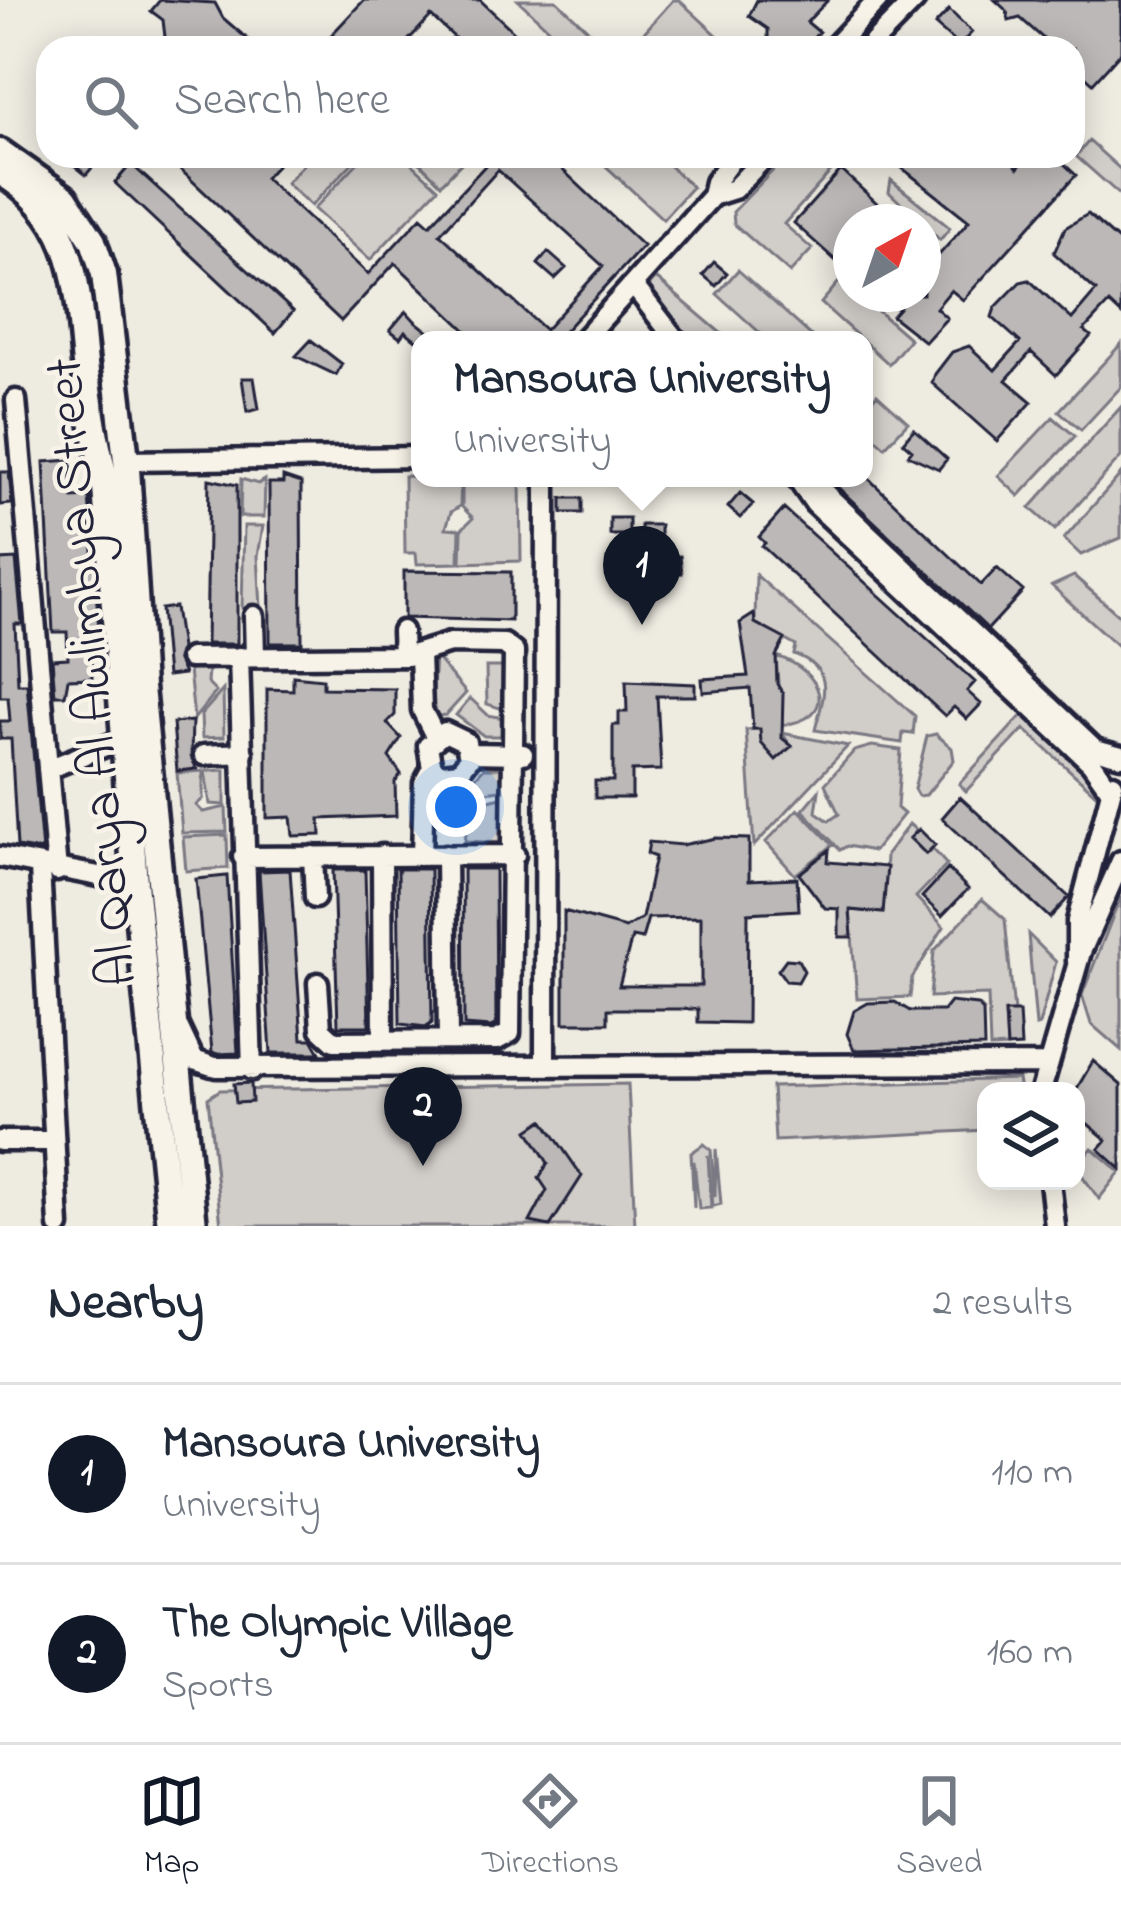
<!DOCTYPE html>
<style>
body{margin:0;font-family:"Indie Flower",sans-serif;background:#f6f6f7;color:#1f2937}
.controls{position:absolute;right:36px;bottom:36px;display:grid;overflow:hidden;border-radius:24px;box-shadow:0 6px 30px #0003}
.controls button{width:108px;height:108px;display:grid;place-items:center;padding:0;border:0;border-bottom:3px solid #e0e1e3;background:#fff;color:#1f2937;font:60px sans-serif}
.compass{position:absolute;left:833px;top:204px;width:108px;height:108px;border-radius:50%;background:#fff;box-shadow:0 6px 30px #0003;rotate:40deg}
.you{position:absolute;left:456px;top:807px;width:42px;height:42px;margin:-30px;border:9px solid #fff;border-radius:50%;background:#1a73e8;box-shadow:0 0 0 18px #1a73e833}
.badge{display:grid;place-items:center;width:78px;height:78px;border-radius:50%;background:#111827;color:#fff;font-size:39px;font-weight:700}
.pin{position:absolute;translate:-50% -99px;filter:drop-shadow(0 3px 6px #0008)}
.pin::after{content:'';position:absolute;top:63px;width:42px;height:36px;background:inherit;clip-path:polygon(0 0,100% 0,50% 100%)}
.popup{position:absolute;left:411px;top:331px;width:462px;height:156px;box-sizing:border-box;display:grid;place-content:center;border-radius:24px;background:#fff;filter:drop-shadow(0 3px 9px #0005);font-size:39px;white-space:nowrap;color:#747a83}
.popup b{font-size:45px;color:#1f2937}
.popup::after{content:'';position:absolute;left:50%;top:100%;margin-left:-24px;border:24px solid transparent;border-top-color:#fff}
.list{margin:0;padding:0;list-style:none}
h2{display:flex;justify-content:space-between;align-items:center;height:156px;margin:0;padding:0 48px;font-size:51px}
h2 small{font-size:39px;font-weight:400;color:#747a83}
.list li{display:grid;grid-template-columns:78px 1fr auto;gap:36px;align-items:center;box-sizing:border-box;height:180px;padding:0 48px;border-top:3px solid #e0e1e3}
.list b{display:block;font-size:45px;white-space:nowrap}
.list p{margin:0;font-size:39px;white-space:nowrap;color:#747a83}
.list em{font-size:39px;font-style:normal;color:#747a83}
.icon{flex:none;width:66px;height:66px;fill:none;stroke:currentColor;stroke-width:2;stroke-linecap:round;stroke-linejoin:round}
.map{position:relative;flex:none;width:1121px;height:1226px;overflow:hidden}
.search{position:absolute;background:#fff;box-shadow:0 6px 30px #0003;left:36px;right:36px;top:36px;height:132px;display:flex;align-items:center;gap:30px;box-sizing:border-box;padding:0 42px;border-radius:36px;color:#747a83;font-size:45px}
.sheet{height:516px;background:#fff}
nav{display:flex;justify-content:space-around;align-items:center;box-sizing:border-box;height:168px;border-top:3px solid #e0e1e3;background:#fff;font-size:33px;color:#747a83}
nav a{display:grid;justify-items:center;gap:6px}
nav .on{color:#111827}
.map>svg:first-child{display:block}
.green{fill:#d1cdc9;stroke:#7a7882;stroke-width:3}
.building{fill:#bbb8b7;stroke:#22223b;stroke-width:3;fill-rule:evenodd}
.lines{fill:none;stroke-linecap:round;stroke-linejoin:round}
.minor-casing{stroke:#22223b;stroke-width:27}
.major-casing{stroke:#22223b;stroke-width:33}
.minor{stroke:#f7f3e8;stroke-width:18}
.major{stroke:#f7f3e8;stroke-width:24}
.labels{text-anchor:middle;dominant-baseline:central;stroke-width:9;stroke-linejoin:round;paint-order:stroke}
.street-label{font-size:54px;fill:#22223b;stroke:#f7f3e8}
</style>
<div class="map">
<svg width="1121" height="1226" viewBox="0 0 1121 1226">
<rect width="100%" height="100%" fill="#eeebe1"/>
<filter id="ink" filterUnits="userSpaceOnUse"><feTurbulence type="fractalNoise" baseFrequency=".00833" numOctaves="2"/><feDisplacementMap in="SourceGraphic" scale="24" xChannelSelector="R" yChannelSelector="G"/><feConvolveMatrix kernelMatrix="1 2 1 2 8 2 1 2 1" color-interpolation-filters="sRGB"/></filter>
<g filter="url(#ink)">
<path class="green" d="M 518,0 L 556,0 L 605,46 L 569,48 Z
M 673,0 L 679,0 L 731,48 L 630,48 Z
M 1089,141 L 1121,170 L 1121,196 L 1076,156 Z
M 311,156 L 359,156 L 311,206 L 286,183 Z
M 364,156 L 378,161 L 404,156 L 438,188 L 370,260 L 314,209 Z
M 413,156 L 468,156 L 441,184 Z
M 595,156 L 622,156 L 627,162 L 631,156 L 659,156 L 692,187 L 663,219 Z
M 787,156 L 841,160 L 784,224 L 812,249 L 790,273 L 734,224 L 733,212 Z
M 891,180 L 950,228 L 940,240 L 889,192 Z
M 850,269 L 851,294 L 879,294 L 873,307 L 910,339 L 889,364 L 821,303 Z
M 738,270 L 816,340 L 768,340 L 717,294 Z
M 656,278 L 729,340 L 689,340 L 649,286 Z
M 1121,344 L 1121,387 L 1081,430 L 1059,411 Z
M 877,394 L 908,422 L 885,447 L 864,428 L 864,409 Z
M 1121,407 L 1121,457 L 1055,530 L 1030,508 Z
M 1053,417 L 1075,436 L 1019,496 L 998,476 Z
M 1121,474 L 1121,538 L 1081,555 L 1064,539 Z
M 404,476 L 461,478 L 460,506 L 451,512 L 446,528 L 460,529 L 459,563 L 417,564 L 416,553 L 405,553 Z
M 462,478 L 520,478 L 521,561 L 461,563 L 462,529 L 473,518 L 462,507 Z
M 241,479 L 258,484 L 265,480 L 264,517 L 240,517 Z
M 244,526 L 263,526 L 258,556 L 261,608 L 242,608 Z
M 756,575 L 915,716 L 913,734 L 903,733 L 902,743 L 815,730 C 823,697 837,670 794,654 L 796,646 L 755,623 Z
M 1074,576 L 1121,617 L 1121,649 L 1052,586 Z
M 435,656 L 466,693 L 446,715 L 438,716 L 432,706 Z
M 776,656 C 823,670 841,719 781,725 Z
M 486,667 L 506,667 L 506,710 L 487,704 Z
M 189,670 L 208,670 L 207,683 L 216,692 L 194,719 Z
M 223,690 L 224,737 L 202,738 L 201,715 Z
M 470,698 L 488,715 L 509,719 L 508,736 L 484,736 L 456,715 Z
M 1024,713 L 1104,785 L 1096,794 L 1024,729 L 966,791 L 959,784 Z
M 760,729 L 761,737 L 791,746 L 782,733 L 848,746 L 754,846 L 746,730 Z
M 936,734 L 952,748 L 954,760 L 926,795 L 918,796 L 914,789 L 927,736 Z
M 872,746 L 901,750 L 897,808 L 904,814 L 874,851 L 847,846 L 840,850 L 803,810 L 819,791 L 816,812 L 829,821 L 839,814 L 825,784 L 854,751 Z
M 484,768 L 507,768 L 507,789 L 486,792 L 470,809 L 456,785 L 472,781 Z
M 225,770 L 225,805 L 210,804 L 205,771 Z
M 203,771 L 203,799 L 196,805 L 203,812 L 226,807 L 227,832 L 182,833 L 177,773 Z
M 507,797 L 507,843 L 465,841 C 467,815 479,797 507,797 Z
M 798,809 L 833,845 L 795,875 L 766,842 Z
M 909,824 L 917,831 L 910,839 L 926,854 L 932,848 L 947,865 L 916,897 L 944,927 L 912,978 L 910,997 L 857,999 L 850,910 L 883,912 L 886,855 Z
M 227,835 L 228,868 L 186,871 L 183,837 Z
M 1120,898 L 1121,898 L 1121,1050 L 1091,1024 L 1082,995 Z
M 982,899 L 1005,919 L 1014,1012 L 1005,1013 L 1007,1047 L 990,1048 L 988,995 L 930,997 L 934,951 Z
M 1028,934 L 1056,962 L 1039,1025 L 1036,1026 Z
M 1018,1079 L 1020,1091 L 986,1091 L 986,1130 L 775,1141 L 772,1087 Z
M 628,1084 L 635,1226 L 221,1226 L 208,1098 L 220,1090 Z
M 704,1144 L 711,1150 L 715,1197 L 716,1149 L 721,1204 L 713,1206 L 708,1155 L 711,1208 L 699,1209 L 694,1161 L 694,1208 L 691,1153 Z
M 1092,1148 L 1120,1172 L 1099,1199 L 1076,1167 Z"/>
<path class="building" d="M 160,0 L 215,3 L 223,18 L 258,48 L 154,48 L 165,37 L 163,20 L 151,11 Z
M 364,0 L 480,0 L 531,48 L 466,48 L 431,16 L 401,48 L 319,48 Z
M 757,0 L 828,0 L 807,22 L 819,32 L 804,48 L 780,48 L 768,38 L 768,29 L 749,16 Z
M 995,0 L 1121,0 L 1121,52 L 1093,83 L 1073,65 L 1073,48 L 1054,48 L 1020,18 L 1009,21 L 1007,11 Z
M 949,10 L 972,32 L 959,46 L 935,25 Z
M 63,156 L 88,156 L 96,163 L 86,175 Z
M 166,156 L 285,156 L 265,178 L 368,274 L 421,217 L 430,225 L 494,156 L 548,156 L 643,246 L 556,340 L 476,340 L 395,263 L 341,321 ZM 498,170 L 603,266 L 545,330 L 440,234 Z
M 887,156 L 1007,156 L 1018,168 L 1028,156 L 1069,156 L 1063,163 L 1076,175 L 963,300 L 951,290 L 936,308 L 947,318 L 925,342 L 892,316 L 900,307 L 885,294 L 923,294 L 923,239 L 940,254 L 969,221 Z
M 131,164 L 293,311 L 275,333 L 115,183 Z
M 841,170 L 890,215 L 884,222 L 851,222 L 851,259 L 844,268 L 794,223 Z
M 1088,214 L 1121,243 L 1121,314 L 1109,303 L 1084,330 L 1091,336 L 1056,375 L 1031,352 L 1006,380 L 1032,402 L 997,441 L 932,383 L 935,374 L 952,352 L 969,346 L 995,370 L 1020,342 L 992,317 L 995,308 L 1020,282 L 1029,280 L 1072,319 L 1096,291 L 1054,253 L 1065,228 Z
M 548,252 L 566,268 L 555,279 L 538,264 Z
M 714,262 L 727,273 L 716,286 L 703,275 Z
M 406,311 L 415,321 L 439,340 L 416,340 L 405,331 L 400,338 L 390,330 Z
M 311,340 L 342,364 L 336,375 L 296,356 Z
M 242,378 L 254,378 L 259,409 L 247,412 Z
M 914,429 L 947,459 L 939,469 L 908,455 L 912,450 L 903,442 Z
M 71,460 L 73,498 L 89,497 L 99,630 L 90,631 L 92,678 L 68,679 L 65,695 L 55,695 L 52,659 L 68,658 L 67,632 L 53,632 L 44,462 Z
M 0,472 L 9,472 L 12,504 L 0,505 Z
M 283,477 L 301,483 L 302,643 L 270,643 L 269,483 L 283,483 Z
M 828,478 L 868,478 L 981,585 L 997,568 L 1023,591 L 988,629 Z
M 209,479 L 237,485 L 237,644 L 206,644 Z
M 740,493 L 753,504 L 740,518 L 728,507 Z
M 562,498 L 582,498 L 582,513 L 562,513 Z
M 784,509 L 975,682 L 967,691 L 981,704 L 967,719 L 954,707 L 945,716 L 762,546 L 765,543 L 759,537 Z
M 610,518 L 629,518 L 629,535 L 610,535 Z
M 641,525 L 660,525 L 660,557 L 680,556 L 682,573 L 608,574 L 607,559 L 641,558 Z
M 16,559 L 22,624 L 15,624 L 18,684 L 27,684 L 42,851 L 17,847 L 11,739 L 0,739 L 0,721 L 10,721 L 8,697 L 0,697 L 0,560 Z
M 404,571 L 511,572 L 511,621 L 404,618 Z
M 175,607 L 181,648 L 177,659 L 184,674 L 167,676 L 161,609 Z
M 754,614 L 755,623 L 785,639 L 776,656 L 777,684 L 783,694 L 782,738 L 792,746 L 776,760 L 761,743 L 760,729 L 753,729 L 750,688 L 703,692 L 702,679 L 748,676 L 740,623 Z
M 293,676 L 323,679 L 323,688 L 395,689 L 395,715 L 387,723 L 401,738 L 389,757 L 401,774 L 395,782 L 396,816 L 320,819 L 321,835 L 293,836 L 291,817 L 267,818 L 267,689 L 293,690 Z
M 626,681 L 695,684 L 695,696 L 657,696 L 661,770 L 632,771 L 632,798 L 595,798 L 595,781 L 613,781 L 613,725 L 619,725 L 619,712 L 627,712 Z
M 192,721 L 191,757 L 197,769 L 177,771 L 173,723 Z
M 960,797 L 1069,897 L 1050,918 L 942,818 Z
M 919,829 L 935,845 L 926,854 L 910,838 Z
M 716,838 L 749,839 L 749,880 L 797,878 L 799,910 L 748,913 L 747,1023 L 698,1022 L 698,1009 L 608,1009 L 608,1023 L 564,1023 L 564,911 L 625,928 L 642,918 L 655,857 L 647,854 L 649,842 L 682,845 ZM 701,917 L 701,986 L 619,986 L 632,937 L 642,939 L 648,918 Z
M 829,850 L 828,862 L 887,867 L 883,913 L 850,910 L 852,937 L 839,937 L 839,909 L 825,908 L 799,874 Z
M 398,869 L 430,869 L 432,1023 L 427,1027 L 400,1024 Z
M 463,869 L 495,869 L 496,1024 L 491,1027 L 464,1025 Z
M 948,869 L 968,889 L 942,916 L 922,897 Z
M 290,870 L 302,1039 L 312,1039 L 320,1053 L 271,1053 L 259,871 Z
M 333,870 L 365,870 L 369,1026 L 338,1026 Z
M 227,876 L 238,1053 L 217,1054 L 212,1052 L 196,879 Z
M 786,959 L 798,960 L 804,971 L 798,982 L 786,981 L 778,970 Z
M 895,1002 L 910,1011 L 943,1011 L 950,1002 L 977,1005 L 983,1011 L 984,1047 L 854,1050 L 847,1034 L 854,1011 L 868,1003 Z
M 1005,1012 L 1019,1012 L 1021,1046 L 1007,1047 Z
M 1093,1061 L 1121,1085 L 1121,1169 L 1099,1149 L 1107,1140 L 1076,1114 L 1076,1090 Z
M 251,1083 L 252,1102 L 236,1103 L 234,1084 Z
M 543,1120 L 582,1176 L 550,1226 L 530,1222 L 547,1190 L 539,1178 L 548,1163 L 528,1130 Z"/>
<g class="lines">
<defs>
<path id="minor" d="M 833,48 L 878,0
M 868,48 L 915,0
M 712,196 L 734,189 L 766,156
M 634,286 L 676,340
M 583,340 L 712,196 L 715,182 L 734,156
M 16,400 L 57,871
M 126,461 L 420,457
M 797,478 L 815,504 L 1091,763 L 1111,791
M 804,485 L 826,494 L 1095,749 L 1121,756
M 254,616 L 255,657
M 402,631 L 403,656
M 420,654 L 422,710 L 435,736
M 239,657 L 252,1070
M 190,658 L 408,656 L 450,643 L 504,644 L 514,652 L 510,1033 L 497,1040 L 334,1041 L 321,1029 L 318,983
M 470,753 L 523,754
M 204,755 L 243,753
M 48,769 L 123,739
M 382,855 L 383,1041
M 422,855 L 424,783 L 432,768 L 428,746 L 445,732 L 466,742 L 469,759 L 459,772 L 442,774 L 432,768
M 446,855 L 448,1040
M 313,856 L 315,898
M 0,857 L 135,883
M 243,857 L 515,855
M 40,868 L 59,1226
M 1077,962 L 1077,921 L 1113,784
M 179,1028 L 194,1060 L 212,1066
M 545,1066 L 546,478
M 217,1067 L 1049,1064
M 1041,1091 L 1081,952 L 1121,861
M 0,1141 L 54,1141
M 1050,1181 L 1055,1226"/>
<path id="major" d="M 0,152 L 65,198 L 93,241 L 104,274 L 127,468 L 141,687 L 194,1226
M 0,172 C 77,216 77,285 85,364 C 89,402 95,437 104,474 L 135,883 L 170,1226"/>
</defs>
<use href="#minor" class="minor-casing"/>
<use href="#major" class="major-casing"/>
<use href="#minor" class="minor"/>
<use href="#major" class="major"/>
</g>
</g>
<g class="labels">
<g class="street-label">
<text transform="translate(94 672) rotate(-95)">Al Qarya Al Awlimbya Street</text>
</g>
</g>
</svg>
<div class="controls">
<button><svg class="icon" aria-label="layers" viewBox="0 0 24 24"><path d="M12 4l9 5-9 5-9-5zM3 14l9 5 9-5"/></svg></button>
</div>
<svg class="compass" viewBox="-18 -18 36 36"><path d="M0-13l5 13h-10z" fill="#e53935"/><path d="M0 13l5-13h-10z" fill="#747a83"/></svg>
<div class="you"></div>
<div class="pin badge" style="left:642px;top:625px">1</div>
<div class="popup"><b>Mansoura University</b>University</div>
<div class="pin badge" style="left:423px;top:1166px">2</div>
<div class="search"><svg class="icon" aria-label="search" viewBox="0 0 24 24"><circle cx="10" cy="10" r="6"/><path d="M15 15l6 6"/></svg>Search here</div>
</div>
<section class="sheet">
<h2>Nearby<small>2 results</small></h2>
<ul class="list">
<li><span class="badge">1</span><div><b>Mansoura University</b><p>University</p></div><em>110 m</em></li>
<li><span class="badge">2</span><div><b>The Olympic Village</b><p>Sports</p></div><em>160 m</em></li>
</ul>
</section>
<nav>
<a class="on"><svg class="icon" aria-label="map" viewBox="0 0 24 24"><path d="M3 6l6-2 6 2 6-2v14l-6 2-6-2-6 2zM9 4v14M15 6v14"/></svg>Map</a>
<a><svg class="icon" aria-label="directions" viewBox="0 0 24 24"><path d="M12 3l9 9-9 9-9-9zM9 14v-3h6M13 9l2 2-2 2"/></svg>Directions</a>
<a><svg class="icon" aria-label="saved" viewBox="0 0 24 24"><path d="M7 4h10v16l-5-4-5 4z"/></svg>Saved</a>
</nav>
